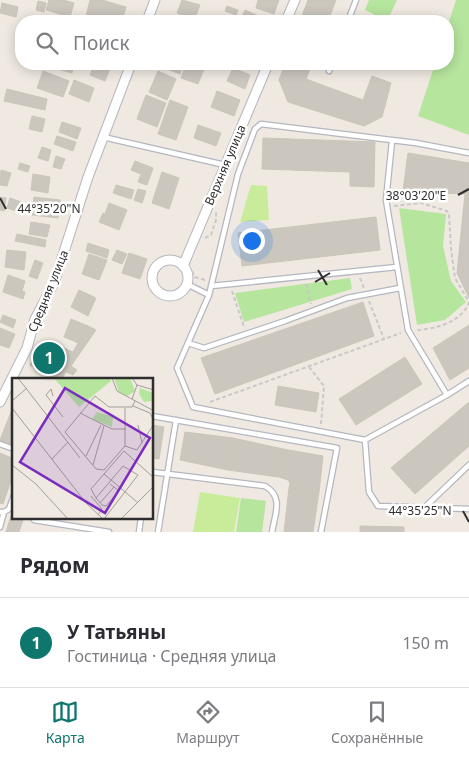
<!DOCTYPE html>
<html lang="ru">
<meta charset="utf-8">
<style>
body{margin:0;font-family:"Noto Sans",sans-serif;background:#f2f2f3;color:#2b2b33}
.you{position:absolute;left:251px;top:240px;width:18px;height:18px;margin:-12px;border:4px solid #fff;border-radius:50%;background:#1a73e8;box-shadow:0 0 0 8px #1a73e833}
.badge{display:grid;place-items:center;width:32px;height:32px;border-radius:50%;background:#0f766e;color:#fff;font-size:16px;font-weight:700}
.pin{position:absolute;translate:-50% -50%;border:2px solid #fff;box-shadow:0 1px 5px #0006}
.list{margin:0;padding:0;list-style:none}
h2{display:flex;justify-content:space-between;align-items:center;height:65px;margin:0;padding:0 20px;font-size:21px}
h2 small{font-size:16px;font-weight:400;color:#7c7c81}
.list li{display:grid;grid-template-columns:32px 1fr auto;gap:15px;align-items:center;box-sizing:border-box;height:90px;padding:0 20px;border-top:1px solid #e1e1e2}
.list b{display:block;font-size:19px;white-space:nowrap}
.list p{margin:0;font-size:16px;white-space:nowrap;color:#7c7c81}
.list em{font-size:16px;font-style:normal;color:#7c7c81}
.icon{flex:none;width:28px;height:28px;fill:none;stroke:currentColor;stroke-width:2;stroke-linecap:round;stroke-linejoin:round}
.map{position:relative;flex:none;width:469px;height:532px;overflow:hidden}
.search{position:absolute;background:#fff;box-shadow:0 2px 12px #0003;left:15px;right:15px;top:15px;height:55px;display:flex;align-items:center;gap:12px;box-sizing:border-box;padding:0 18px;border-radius:20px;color:#7c7c81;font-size:19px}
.sheet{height:155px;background:#fff}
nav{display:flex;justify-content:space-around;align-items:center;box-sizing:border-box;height:70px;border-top:1px solid #e1e1e2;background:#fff;font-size:14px;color:#7c7c81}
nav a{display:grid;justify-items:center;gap:2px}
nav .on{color:#0f766e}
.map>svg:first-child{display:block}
.green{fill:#b6e59e}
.pitch{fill:#c9ec9a}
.building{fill:#cbc7bf;stroke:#cbc5ba}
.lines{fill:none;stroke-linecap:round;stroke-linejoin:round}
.service-casing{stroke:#b4b7c1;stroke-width:7}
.minor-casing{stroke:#b4b7c1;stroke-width:11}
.path{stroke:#c9c9c9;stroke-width:2;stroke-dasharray:4 2.5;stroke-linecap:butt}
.service{stroke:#fff;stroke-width:4.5}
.minor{stroke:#fff;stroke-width:9}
.ticks{fill:none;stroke:#2e2e2e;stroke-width:2}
.labels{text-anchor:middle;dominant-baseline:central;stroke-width:5;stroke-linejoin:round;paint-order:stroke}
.street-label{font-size:12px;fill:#2e2e2e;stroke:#fff}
.inset-road{fill:none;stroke:#a29e99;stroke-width:1}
.view{fill:#7b2cbf;fill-opacity:0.15;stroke:#7b2cbf;stroke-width:2.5}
.inset-edge{fill:none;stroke:#2e2e2e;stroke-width:2.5}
.ticks-label{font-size:12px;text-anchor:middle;fill:#2e2e2e;stroke:#fff;stroke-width:5;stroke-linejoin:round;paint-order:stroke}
</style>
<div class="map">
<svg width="469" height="532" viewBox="0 0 469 532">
<rect width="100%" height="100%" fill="#efe9e1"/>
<path class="green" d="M 369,0 L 397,0 L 387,21 L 365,10 Z
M 456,0 L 469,0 L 469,135 L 418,116 L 435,64 L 448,64 L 448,25 Z
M 399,208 L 446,214 L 443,246 L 451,281 L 466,302 L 445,320 L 417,325 Z
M 350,278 L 352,289 L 244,322 L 235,293 Z
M 241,498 L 266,501 L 262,532 L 236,532 Z"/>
<path class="pitch" d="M 251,185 L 267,186 L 269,220 L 240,222 Z
M 200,492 L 240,498 L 234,532 L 193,532 Z"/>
<path class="building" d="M 49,0 L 63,0 L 74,3 L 70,17 L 46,10 Z
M 90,0 L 102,0 L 126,7 L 122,21 L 85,20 Z
M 182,0 L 200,5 L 194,20 L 177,13 Z
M 258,0 L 279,0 L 274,14 L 256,8 Z
M 308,0 L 336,0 L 328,21 L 300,21 Z
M 38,1 L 46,3 L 44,12 L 36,10 Z
M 2,3 L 18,7 L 16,17 L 0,13 Z
M 227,6 L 238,10 L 236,15 L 225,11 Z
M 245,10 L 268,20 L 267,21 L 240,21 Z
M 48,64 L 74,64 L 72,73 L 47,66 Z
M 95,64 L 106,64 L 111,66 L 105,81 L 90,75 Z
M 159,64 L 183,64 L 180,74 L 159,66 Z
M 186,64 L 206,64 L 198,84 L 181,78 Z
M 285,64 L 312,64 L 306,79 L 363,100 L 372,76 L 391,83 L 382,117 L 364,126 L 288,102 L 279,80 Z
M 233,68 L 250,75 L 245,89 L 227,81 Z
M 43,71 L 69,81 L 63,97 L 37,88 Z
M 158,71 L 176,79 L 167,100 L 149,92 Z
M 74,80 L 94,88 L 89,102 L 69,94 Z
M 7,89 L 47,99 L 45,110 L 4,101 Z
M 217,91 L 240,100 L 234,116 L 211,107 Z
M 146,95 L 166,103 L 157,127 L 137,119 Z
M 170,100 L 188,107 L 176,140 L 158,134 Z
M 32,116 L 45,119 L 42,132 L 29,129 Z
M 62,122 L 81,128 L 77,139 L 59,132 Z
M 198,125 L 221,133 L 216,146 L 194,138 Z
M 57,136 L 76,142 L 73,151 L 54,144 Z
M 263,138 L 375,142 L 374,187 L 350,186 L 350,172 L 262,169 Z
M 42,147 L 51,150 L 48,161 L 38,158 Z
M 408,153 L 469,163 L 469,298 L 457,273 L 465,194 L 403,191 Z
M 56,156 L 65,159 L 61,169 L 53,167 Z
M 135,161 L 153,168 L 147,185 L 138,182 L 141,174 L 131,170 Z
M 20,163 L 30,166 L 28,172 L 18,169 Z
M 1,170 L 11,173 L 7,186 L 0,185 Z
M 162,172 L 179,178 L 169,209 L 152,203 Z
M 33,174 L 50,177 L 48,193 L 31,190 Z
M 116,185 L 134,190 L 131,199 L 113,193 Z
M 138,189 L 146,191 L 142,203 L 134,200 Z
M 0,197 L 6,198 L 4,211 L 0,210 Z
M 34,197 L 60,200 L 58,218 L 32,215 Z
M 10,198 L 24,203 L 22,213 L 7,208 Z
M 109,203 L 127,210 L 119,230 L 99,222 L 103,213 L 105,214 Z
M 376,217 L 380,250 L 242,266 L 238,233 Z
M 31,222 L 50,225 L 47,237 L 29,234 Z
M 17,234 L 46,240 L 45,247 L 15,241 Z
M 88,243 L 109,250 L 107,258 L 86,251 Z
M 7,250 L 26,252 L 24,270 L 5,267 Z
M 117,250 L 127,254 L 122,264 L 112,260 Z
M 129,253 L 147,259 L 140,279 L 122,273 Z
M 89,254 L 107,260 L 99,280 L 82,274 Z
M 35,260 L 43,263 L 37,279 L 29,276 Z
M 8,275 L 25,281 L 22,291 L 25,292 L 23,299 L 3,292 Z
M 79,290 L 96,298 L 88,316 L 71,307 Z
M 363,302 L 374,336 L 215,394 L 201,358 Z
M 3,315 L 16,320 L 13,328 L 0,322 Z
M 71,319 L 88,326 L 81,344 L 64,337 Z
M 469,325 L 469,368 L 450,380 L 433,348 Z
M 88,326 L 96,330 L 71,366 L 77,370 L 73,375 L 66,372 L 75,353 L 73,352 L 78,343 L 81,344 Z
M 0,328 L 15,334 L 9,348 L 0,345 Z
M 53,343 L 75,353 L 64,375 L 43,364 Z
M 38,348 L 48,353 L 43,364 L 64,375 L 62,380 L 59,380 L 30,365 Z
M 405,357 L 422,384 L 356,425 L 339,399 Z
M 278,386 L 319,393 L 316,412 L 275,405 Z
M 469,402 L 469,446 L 415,494 L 391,468 Z
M 13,407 L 14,407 L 14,446 L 0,440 Z
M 152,425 L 164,427 L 159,459 L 152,458 Z
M 185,432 L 233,438 L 228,470 L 180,460 Z
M 233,438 L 283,449 L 278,477 L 228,470 Z
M 283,449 L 323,456 L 319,492 L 289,488 L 290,483 L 288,480 L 279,477 Z
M 0,453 L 14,459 L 14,472 L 3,504 L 0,503 Z
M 289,488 L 319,492 L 313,532 L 284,532 Z
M 11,516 L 23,520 L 19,532 L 6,532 Z
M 360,526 L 404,527 L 404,532 L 360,532 Z"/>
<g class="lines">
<defs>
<path id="service" d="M 348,21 L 356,0
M 374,64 L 375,66
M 329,71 L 332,64
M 103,137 L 225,165
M 392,141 L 386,200 L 408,330 L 447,395
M 469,153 L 416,143 L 261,124 L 255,129 L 238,174 L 209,295 L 177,368 L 193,407 L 365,440 L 447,395 L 469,381
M 187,284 L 209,295
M 211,286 L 397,267
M 188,343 L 204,348 L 285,321 L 347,298 L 400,288
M 152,416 L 337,448 L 321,532
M 365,440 L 369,492 L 378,506 L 469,509
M 0,444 L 14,449
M 152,472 L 265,486 C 284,497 275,514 272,532
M 425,507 L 469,465
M 0,512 L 4,512 L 9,509 L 14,495
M 33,518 L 34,520 L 109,532
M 0,527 L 4,512
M 139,532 L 141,518
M 158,532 L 176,420"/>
<path id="minor" d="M 147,21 L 155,0
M 286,21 L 295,0
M152 278a18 18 0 1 1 36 0a18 18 0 1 1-36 0Z
M 183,266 L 268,64
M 0,402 L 27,348 L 35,319 L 54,283 L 88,177 L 131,64"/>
</defs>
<use href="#service" class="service-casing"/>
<use href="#minor" class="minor-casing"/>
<path class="path" d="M 394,206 L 421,203 L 447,211 L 449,214 L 451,249 L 455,278 L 469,302 C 462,322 436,329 417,330
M 205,238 L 211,235 L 216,220 L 216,212
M 192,271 L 195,277 L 205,280
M 360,278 L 364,288
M 306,284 L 311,304
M 232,291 L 244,327
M 369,301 L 384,339
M 309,367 L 324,386 L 321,424
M 210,402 L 401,333"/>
<use href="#service" class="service"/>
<use href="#minor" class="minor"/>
</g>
<path class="ticks" d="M 458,195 L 469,189M 0,198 L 6,209M 318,270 L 327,285M 315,282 L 330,273M 463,511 L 469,522"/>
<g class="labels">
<g class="street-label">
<text transform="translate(225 165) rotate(-67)">Верхняя улица</text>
<text transform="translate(48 291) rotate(-68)">Средняя улица</text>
</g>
</g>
<g transform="translate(12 378)">
<rect width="141" height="141" fill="#efe9e1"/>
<path d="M 42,0 L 98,0 L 99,3 L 67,29 ZM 102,0 L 118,0 L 123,13 L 115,18 L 107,14 ZM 128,10 L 141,15 L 141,30 L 140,23 L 132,24 L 127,16 ZM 85,34 L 101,39 L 100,49 L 80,41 Z" fill="#b6e59e"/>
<path class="inset-road" d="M 6,0 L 68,80M 100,0 L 105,13 L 142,33M 125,7 L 142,12M 41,18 L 39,11 L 34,17 L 51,39M 120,21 L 125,7 L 120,0M 0,23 L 15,10M 121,28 L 138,35 L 142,43M 0,30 L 74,125 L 91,141M 113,30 L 113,68 L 92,92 L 84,91 L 53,54 L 83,18 L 97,29 L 120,29 L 123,23M 68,35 L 100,51 L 114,51M 126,47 L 130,65M 113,68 L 125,72 L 142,46M 74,78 L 89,47M 40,81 L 56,64M 0,87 L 24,106 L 56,141M 81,87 L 92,48M 92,96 L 125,124M 79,118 L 90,131 L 86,137M 84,120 L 79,111 L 112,73 L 142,100M 88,125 L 102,109 L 98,106M 92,141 L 126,97 L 111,88 L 84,120 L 90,127 L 94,128 L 107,113 L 102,109M 109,141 L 142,108"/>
<path class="view" d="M 53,10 L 138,60 L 93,135 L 8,84 Z"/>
<rect width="141" height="141" class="inset-edge"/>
</g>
<g class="ticks-label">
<text x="416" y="200">38°03'20"E</text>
<text x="49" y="213">44°35'20"N</text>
<text x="420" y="515">44°35'25"N</text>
</g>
</svg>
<div class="you"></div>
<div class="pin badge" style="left:49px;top:358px">1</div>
<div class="search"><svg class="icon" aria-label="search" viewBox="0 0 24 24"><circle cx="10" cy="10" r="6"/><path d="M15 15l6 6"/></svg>Поиск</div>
</div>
<section class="sheet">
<h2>Рядом<small></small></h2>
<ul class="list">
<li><span class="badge">1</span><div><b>У Татьяны</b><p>Гостиница · Средняя улица</p></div><em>150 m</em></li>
</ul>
</section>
<nav>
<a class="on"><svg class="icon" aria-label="map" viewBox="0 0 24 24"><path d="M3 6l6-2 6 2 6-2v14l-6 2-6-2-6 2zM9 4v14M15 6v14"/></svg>Карта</a>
<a><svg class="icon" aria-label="directions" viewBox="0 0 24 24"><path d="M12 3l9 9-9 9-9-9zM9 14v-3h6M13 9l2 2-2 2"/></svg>Маршрут</a>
<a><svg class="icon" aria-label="saved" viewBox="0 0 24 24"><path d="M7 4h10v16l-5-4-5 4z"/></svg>Сохранённые</a>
</nav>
